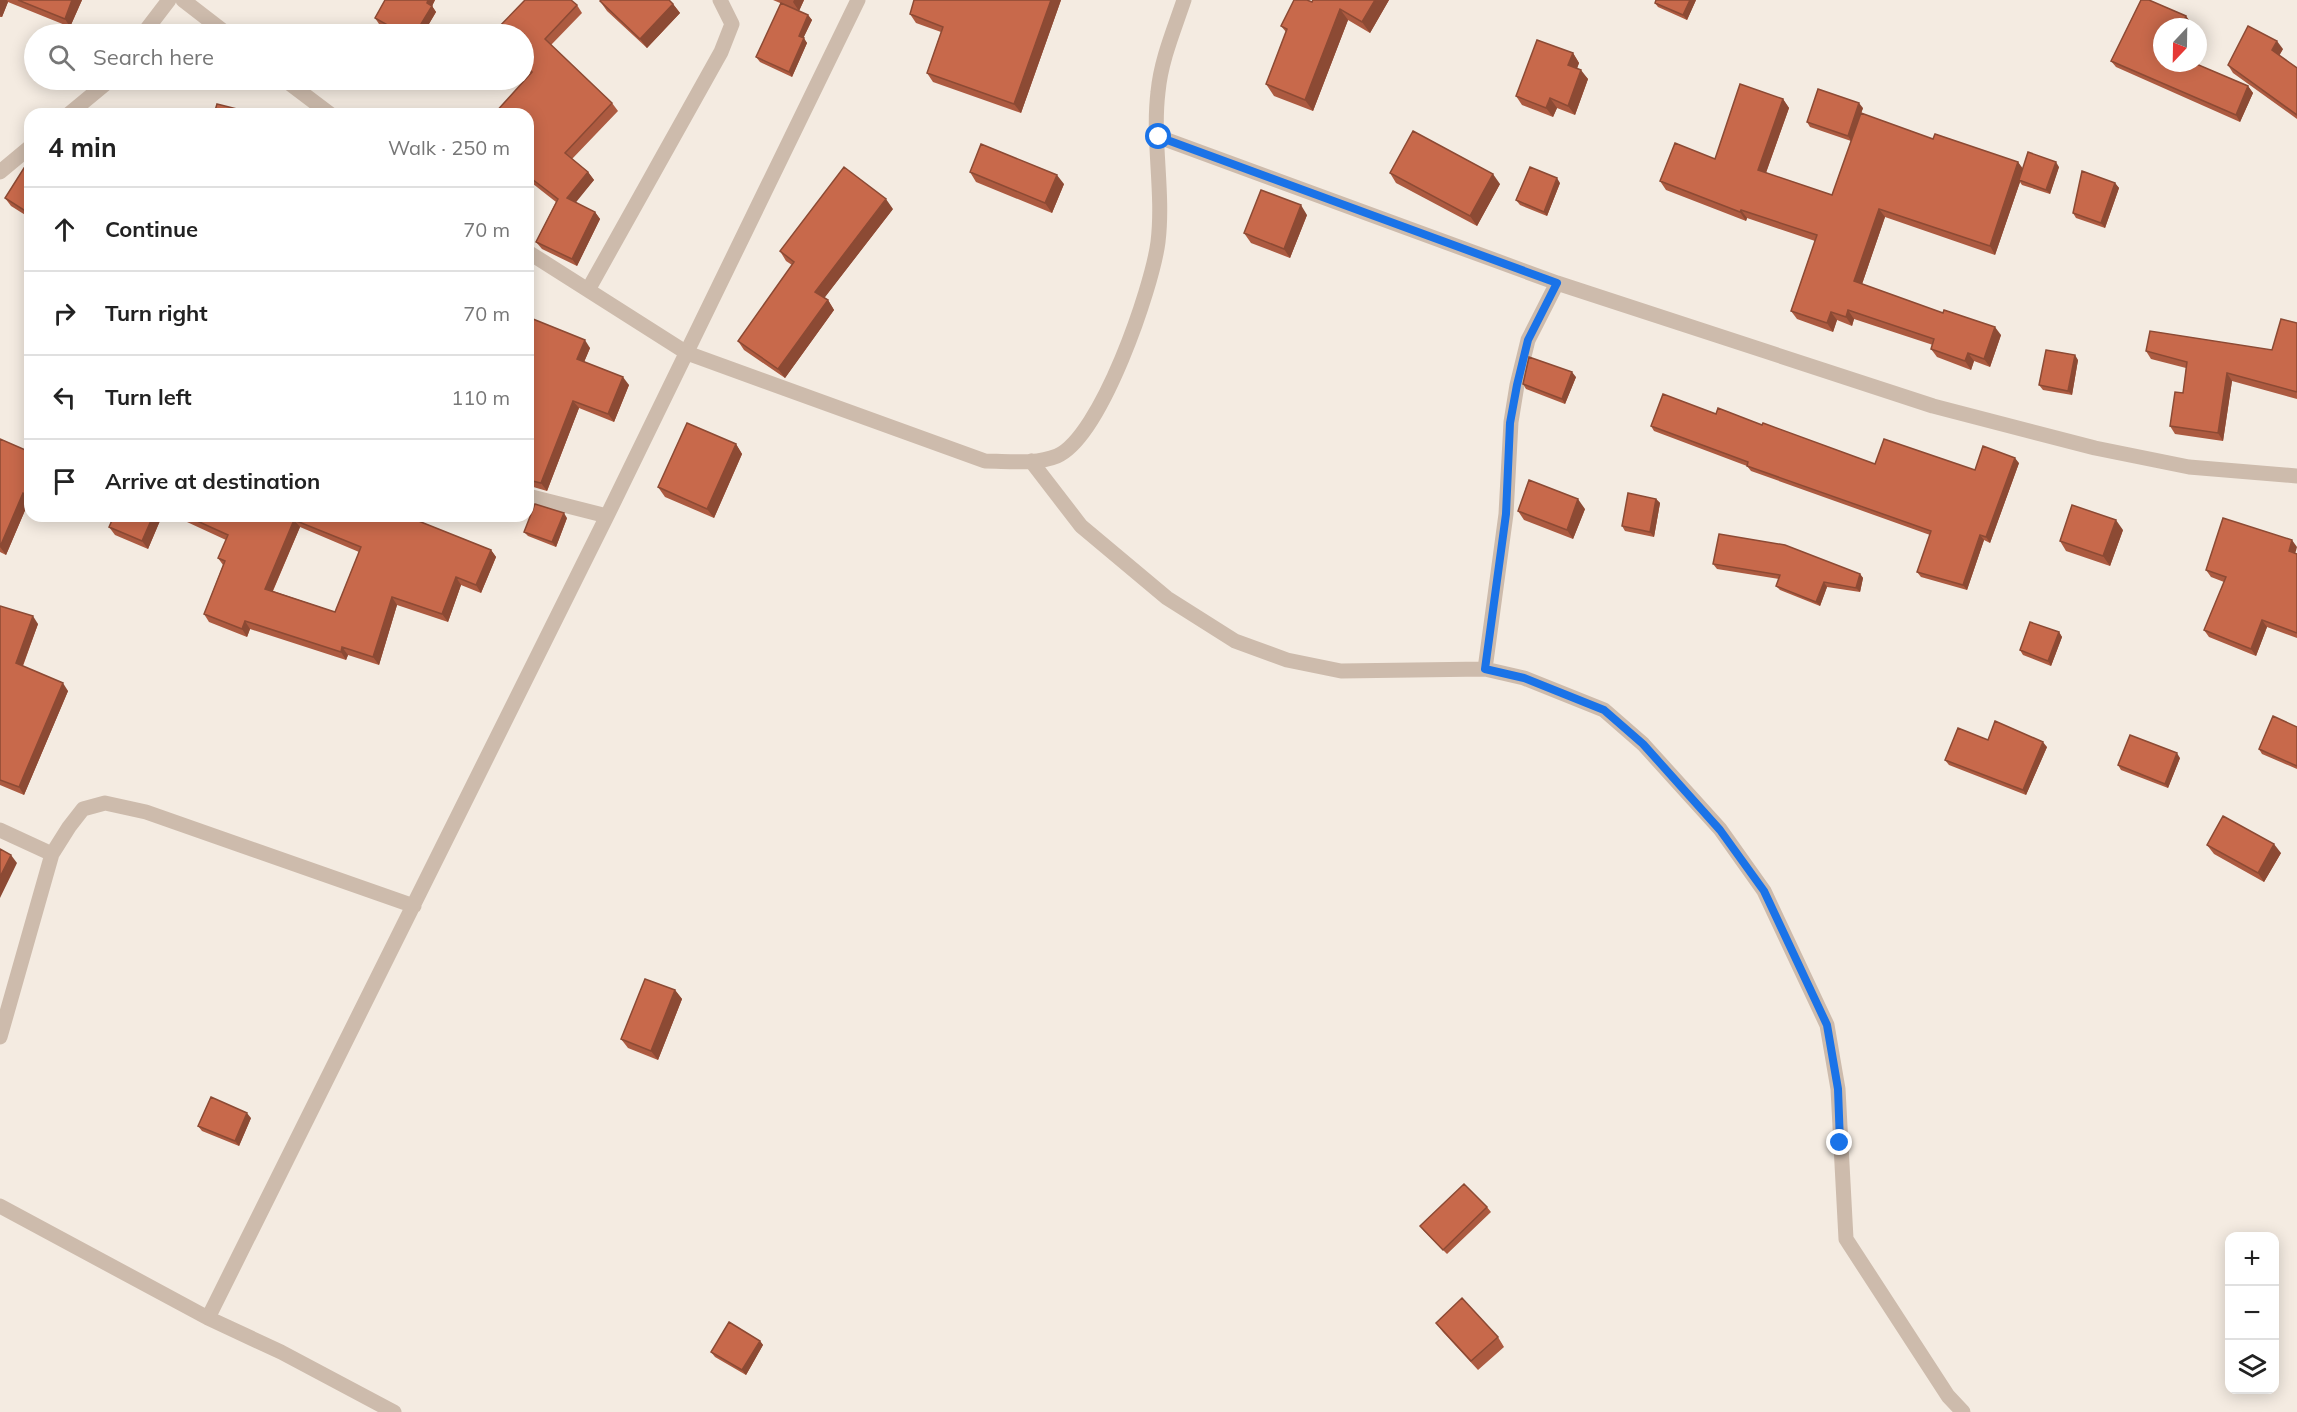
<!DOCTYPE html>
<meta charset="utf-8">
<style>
body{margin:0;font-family:Mulish,sans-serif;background:#f6f6f6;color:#222}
.controls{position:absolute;right:18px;bottom:18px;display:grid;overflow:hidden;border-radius:12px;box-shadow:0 3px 15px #0003}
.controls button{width:54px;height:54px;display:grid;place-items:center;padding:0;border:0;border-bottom:2px solid #e0e0e0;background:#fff;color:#222;font:30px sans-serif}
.compass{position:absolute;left:2153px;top:18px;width:54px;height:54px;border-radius:50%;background:#fff;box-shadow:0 3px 15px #0003;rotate:202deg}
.stop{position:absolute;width:18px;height:18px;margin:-14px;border:4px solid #1a73e8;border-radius:50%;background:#fff}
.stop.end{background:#1a73e8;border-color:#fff;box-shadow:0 2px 6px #0008}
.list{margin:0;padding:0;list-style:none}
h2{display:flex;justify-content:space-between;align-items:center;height:78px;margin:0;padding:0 24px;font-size:26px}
h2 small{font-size:20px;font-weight:400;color:#767676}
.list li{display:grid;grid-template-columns:39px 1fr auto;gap:18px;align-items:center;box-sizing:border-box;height:84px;padding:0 24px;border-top:2px solid #e0e0e0}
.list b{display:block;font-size:22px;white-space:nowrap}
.list em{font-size:20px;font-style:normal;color:#767676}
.icon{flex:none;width:33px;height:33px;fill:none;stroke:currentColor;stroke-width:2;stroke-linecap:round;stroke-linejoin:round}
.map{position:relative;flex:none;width:2297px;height:1412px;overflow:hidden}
.search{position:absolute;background:#fff;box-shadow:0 3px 15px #0003;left:24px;top:24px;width:510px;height:66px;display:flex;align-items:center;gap:15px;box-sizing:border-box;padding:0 21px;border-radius:33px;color:#767676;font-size:22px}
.panel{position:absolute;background:#fff;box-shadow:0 3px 15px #0003;left:24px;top:108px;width:510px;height:414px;border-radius:18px}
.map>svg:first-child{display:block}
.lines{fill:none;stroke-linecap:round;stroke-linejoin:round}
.minor{stroke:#cdbbac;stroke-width:15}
.wall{fill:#ac5a40;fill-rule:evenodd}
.shaded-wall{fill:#8c4a34}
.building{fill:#c8694b;stroke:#8c4a34;stroke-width:1.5;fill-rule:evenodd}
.route{stroke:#1a73e8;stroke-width:8}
</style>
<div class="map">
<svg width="2297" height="1412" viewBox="0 0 2297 1412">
<rect width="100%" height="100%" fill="#f4ebe1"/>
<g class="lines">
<path class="minor" d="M 183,0 L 227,34
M 143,34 L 169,0
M 285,80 L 330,114
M 69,114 L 110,80
M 1159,137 L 1557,283 L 1933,406 L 2095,448 L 2189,467 L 2297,476
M 0,172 L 30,147
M 528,252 L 687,353 L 985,461 C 1008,461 1035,465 1057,456 C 1101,437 1152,288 1158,242 C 1164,192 1152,141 1158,92 C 1161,60 1174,30 1184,0
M 588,290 L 721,52 L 732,24 L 720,0
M 1031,461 L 1081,526 L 1167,598 L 1235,641 L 1287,660 L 1341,671 L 1485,669 L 1524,678 L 1604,710 L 1643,744 L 1720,829 L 1764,891 L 1827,1025 L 1838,1089 L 1846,1239 L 1948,1396 L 1963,1412
M 528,496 L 607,516
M 1485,669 L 1506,514 L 1511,422 L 1517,385 L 1528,340 L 1557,283
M 0,830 L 52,854
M 0,1037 L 52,854 L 69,827 L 83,809 L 105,803 L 146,812 L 414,906
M 0,1206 L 208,1318 L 281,1352 L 394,1412
M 208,1318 L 607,516 L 858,0"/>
</g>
<path class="wall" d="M 0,0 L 82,0 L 70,27 L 8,2 L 2,17 L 0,17 Z
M 385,0 L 435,0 L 432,6 L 436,12 L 423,34 L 397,34 L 379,24 L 375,18 Z
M 773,0 L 804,0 L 799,11 Z
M 1061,0 L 1021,113 L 933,82 L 927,73 L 941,32 L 916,23 L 910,14 Z
M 1313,0 L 1389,0 L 1370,33 L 1348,20 L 1313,111 L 1274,96 L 1266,84 L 1286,32 L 1281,26 L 1312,2 Z
M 1696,0 L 1687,20 L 1658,7 L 1655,3 Z
M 2141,0 L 2149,0 L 2186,16 L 2191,23 L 2189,27 L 2162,27 L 2162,63 L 2194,63 L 2248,86 L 2253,93 L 2240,122 L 2116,67 L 2111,61 Z
M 600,1 L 673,4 L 680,13 L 647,48 L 607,11 Z
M 577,5 L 582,13 L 551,45 L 612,103 L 618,111 L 572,159 L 588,172 L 594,180 L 575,202 L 595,212 L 600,219 L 577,266 L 542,249 L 536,242 L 556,202 L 528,180 L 528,114 L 530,73 L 524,67 L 524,34 Z
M 808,15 L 812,20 L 803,38 L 807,43 L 792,77 L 760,62 L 756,57 Z
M 2283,49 L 2279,55 L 2297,68 L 2297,119 L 2233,73 L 2228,65 Z
M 1573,53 L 1579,63 L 1577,68 L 1588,79 L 1575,115 L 1557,108 L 1553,117 L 1522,105 L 1516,96 Z
M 1783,99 L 1789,108 L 1766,173 L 1832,195 L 1933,139 L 2018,162 L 2022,169 L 2059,167 L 2050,194 L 2022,185 L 2020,182 L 1995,255 L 1885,217 L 1862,284 L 2001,335 L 1990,367 L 1974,361 L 1971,370 L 1937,357 L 1931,349 L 1933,345 L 1854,319 L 1852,326 L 1837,320 L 1833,332 L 1797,319 L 1791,311 L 1815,241 L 1747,218 L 1746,221 L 1666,190 L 1660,181 L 1715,159 Z
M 1863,108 L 1851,141 L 1810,127 L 1807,122 Z
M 30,171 L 30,218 L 11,206 L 5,198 Z
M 970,172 L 1064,184 L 1052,213 L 976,182 Z
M 1390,173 L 1500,184 L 1477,226 L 1396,183 Z
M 1560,183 L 1547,216 L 1520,205 L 1516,200 Z
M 2115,183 L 2119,188 L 2105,228 L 2076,218 L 2073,213 Z
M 893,209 L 824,298 L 828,300 L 834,310 L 785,378 L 744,350 L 738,341 L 792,265 L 786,261 L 780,251 Z
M 1307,215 L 1290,258 L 1251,243 L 1244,233 Z
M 528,317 L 590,348 L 584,362 L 629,385 L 614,422 L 579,408 L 547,491 L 530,486 L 528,487 L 528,438 L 530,432 L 528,431 Z
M 2297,323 L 2297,399 L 2232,381 L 2223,441 L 2175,434 L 2170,426 L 2183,393 L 2186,368 L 2151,359 L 2146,351 L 2272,350 Z
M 2078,360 L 2072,395 L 2043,390 L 2039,385 Z
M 1576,377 L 1565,404 L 1526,389 L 1523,384 Z
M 1716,414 L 1875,464 L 1975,470 L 2019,463 L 1990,543 L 1984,540 L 1967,590 L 1921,577 L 1917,572 L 1930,535 L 1751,471 L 1747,466 L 1654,431 L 1651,426 Z
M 0,439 L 30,452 L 30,502 L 29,501 L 6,555 L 0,552 Z
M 736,444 L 742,454 L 714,518 L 665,497 L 658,487 Z
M 1656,499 L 1660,503 L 1654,537 L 1625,531 L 1622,526 Z
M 1585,509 L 1573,539 L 1524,520 L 1518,511 Z
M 100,516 L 162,516 L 148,549 L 115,535 L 109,527 L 111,522 Z
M 174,516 L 406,516 L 491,550 L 496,557 L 481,593 L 461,585 L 448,622 L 397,605 L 379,665 L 348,655 L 346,660 L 250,629 L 247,637 L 209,622 L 204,614 L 223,565 L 218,558 L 226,540 ZM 300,527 L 359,552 L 335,612 L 273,591 Z
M 567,518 L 556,547 L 528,536 L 524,532 Z
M 2123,530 L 2110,566 L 2066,551 L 2060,541 Z
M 2295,553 L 2297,554 L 2297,638 L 2267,627 L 2256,656 L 2209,637 L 2204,630 L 2224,582 L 2211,577 L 2206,570 Z
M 1713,564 L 1860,574 L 1863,578 L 1860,592 L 1827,587 L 1820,606 L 1780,590 L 1776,586 L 1779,579 L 1717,569 Z
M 0,606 L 38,624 L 23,666 L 68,691 L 24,795 L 0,785 Z
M 2059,632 L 2062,637 L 2051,666 L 2023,655 L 2020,650 Z
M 2297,727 L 2297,769 L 2262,754 L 2259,749 Z
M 2047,747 L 2026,795 L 1949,765 L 1945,760 Z
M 2180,758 L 2168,788 L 2121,770 L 2118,765 Z
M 2207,845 L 2281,853 L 2264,882 L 2214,854 Z
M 675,990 L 682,999 L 658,1060 L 628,1048 L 621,1039 Z
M 251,1118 L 239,1146 L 202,1131 L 198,1126 Z
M 1487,1207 L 1491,1212 L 1447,1254 L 1424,1231 L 1420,1226 Z
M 1436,1323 L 1498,1337 L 1504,1347 L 1478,1370 L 1443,1332 Z
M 760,1341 L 763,1345 L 746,1375 L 715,1357 L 711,1352 Z"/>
<path class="shaded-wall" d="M 0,0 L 7,0 L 8,2 L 2,17 L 0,15 Z
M 72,0 L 82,0 L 70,27 L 65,19 Z
M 428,0 L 435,0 L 432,6 L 436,12 L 423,34 L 415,34 Z
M 794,0 L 804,0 L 799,11 L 793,2 Z
M 1051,0 L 1061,0 L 1021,113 L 1014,104 Z
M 1375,0 L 1389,0 L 1370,33 L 1362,22 Z
M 1690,0 L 1696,0 L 1687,20 L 1683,15 Z
M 673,4 L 680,13 L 647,48 L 640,39 Z
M 1340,9 L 1348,20 L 1313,111 L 1305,100 Z
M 808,15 L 812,20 L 802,41 L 799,36 Z
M 2186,16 L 2191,23 L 2189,27 L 2181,27 Z
M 804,38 L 807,43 L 792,77 L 789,72 Z
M 2277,41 L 2283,49 L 2278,58 L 2272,50 Z
M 1573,53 L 1579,63 L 1575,74 L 1568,65 Z
M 1581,70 L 1588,79 L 1575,115 L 1568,106 Z
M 2248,86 L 2253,93 L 2240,122 L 2236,115 Z
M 1550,98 L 1557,108 L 1553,117 L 1546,108 Z
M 1783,99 L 1789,108 L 1764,178 L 1758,170 Z
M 1859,103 L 1863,108 L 1851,141 L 1848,136 Z
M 2018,162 L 2024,170 L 2019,180 L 2020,182 L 1995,255 L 1990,246 Z
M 2056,162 L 2059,167 L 2050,194 L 2046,190 Z
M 588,172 L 594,180 L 573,206 L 567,198 Z
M 1493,174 L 1500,184 L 1477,226 L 1470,216 Z
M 1057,175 L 1064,184 L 1052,213 L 1045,203 Z
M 1557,178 L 1560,183 L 1547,216 L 1544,212 Z
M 2115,183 L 2119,188 L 2105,228 L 2101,223 Z
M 886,199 L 893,209 L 822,301 L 815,292 Z
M 1301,205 L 1307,215 L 1290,258 L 1284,249 Z
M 1879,209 L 1885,217 L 1860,290 L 1854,281 Z
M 1741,210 L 1747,218 L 1746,221 L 1740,212 Z
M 595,212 L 600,219 L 577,266 L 572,259 Z
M 828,300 L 834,310 L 785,378 L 778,369 Z
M 1848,310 L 1854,319 L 1852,326 L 1846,317 Z
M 1831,312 L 1837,320 L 1833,332 L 1827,323 Z
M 1995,327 L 2001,335 L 1990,367 L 1984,359 Z
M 585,340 L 590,348 L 582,367 L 577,359 Z
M 1968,353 L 1974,361 L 1971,370 L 1965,361 Z
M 2075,355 L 2078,360 L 2072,395 L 2068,391 Z
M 1572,372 L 1576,377 L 1565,404 L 1562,399 Z
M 2227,373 L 2232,381 L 2223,441 L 2218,433 Z
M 623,377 L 629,385 L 614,422 L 608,414 Z
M 573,401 L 579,408 L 547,491 L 541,483 Z
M 736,444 L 742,454 L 714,518 L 707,509 Z
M 2015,458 L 2019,463 L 1990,543 L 1986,537 Z
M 23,493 L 29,501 L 6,555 L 0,547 Z
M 1578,499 L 1585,509 L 1573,539 L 1567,530 Z
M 1656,499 L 1660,503 L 1654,537 L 1650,532 Z
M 564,513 L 567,518 L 556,547 L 552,542 Z
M 153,516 L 162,516 L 148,549 L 142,541 Z
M 294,520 L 300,527 L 270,597 L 265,589 Z
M 2116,520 L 2123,530 L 2110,566 L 2103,556 Z
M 1980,535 L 1984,540 L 1967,590 L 1963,585 Z
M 2292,540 L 2297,547 L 2294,558 L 2289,551 Z
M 491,550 L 496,557 L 481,593 L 476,585 Z
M 1860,574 L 1863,578 L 1860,592 L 1856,588 Z
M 456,577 L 461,585 L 448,622 L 442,614 Z
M 1824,582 L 1827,587 L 1820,606 L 1816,602 Z
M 392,597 L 397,605 L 379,665 L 373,657 Z
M 33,616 L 38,624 L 21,670 L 16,663 Z
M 2262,620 L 2267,627 L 2256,656 L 2251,649 Z
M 245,621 L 250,629 L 247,637 L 242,629 Z
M 2059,632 L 2062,637 L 2051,666 L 2048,661 Z
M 342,647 L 348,655 L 346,660 L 341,652 Z
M 63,683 L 68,691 L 24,795 L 19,787 Z
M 2043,742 L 2047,747 L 2026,795 L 2023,790 Z
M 2177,753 L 2180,758 L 2168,788 L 2165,784 Z
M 2274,844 L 2281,853 L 2264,882 L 2258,873 Z
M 11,855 L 17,863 L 0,898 L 0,877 Z
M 675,990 L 682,999 L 658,1060 L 651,1051 Z
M 247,1113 L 251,1118 L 239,1146 L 235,1141 Z
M 760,1341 L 763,1345 L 746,1375 L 742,1370 Z"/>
<path class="building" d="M 18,0 L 72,0 L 65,19 Z
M 385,0 L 428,0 L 427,3 L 432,6 L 415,34 L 403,34 L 375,18 Z
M 525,0 L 571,0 L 577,5 L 545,39 L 612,103 L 565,153 L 588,172 L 567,198 L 595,212 L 572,259 L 536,242 L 558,199 L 528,176 L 528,114 L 494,114 L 532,72 L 524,64 L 524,34 L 492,34 Z
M 601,0 L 669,0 L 673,4 L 640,39 L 600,1 Z
M 914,0 L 1051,0 L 1014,104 L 927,73 L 943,27 L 910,14 Z
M 1294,0 L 1307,0 L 1312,2 L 1313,0 L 1375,0 L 1362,22 L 1340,9 L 1305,100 L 1266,84 L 1287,29 L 1281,26 Z
M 1656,0 L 1690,0 L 1683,15 L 1655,3 Z
M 2141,0 L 2149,0 L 2186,16 L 2181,27 L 2162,27 L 2162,63 L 2194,63 L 2248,86 L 2236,115 L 2111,61 Z
M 781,3 L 808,15 L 799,36 L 804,38 L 789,72 L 756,57 Z
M 2248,26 L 2277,41 L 2272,50 L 2297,68 L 2297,115 L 2228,65 Z
M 1537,40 L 1573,53 L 1568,65 L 1581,70 L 1568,106 L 1550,98 L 1546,108 L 1516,96 Z
M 1740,84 L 1783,99 L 1758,170 L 1832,195 L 1861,113 L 1933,139 L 1935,134 L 2018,162 L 1990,246 L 1879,209 L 1854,281 L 1943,313 L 1944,310 L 1995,327 L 1984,359 L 1968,353 L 1965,361 L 1931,349 L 1934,339 L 1848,310 L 1846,317 L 1831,312 L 1827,323 L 1791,311 L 1817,235 L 1741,210 L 1740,212 L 1660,181 L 1675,143 L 1715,159 Z
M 1818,89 L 1859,103 L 1848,136 L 1807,122 Z
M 217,104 L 257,114 L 214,114 Z
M 1413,131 L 1493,174 L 1470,216 L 1390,173 Z
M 981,144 L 1057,175 L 1045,203 L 970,172 Z
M 2028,152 L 2056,162 L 2046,190 L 2019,180 Z
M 844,167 L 886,199 L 815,292 L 828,300 L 778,369 L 738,341 L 794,262 L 780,251 Z
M 1530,167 L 1557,178 L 1544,212 L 1516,200 Z
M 24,168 L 30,171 L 30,214 L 5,198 Z
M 2082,171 L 2115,183 L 2101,223 L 2073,213 Z
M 1261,190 L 1301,205 L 1284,249 L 1244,233 Z
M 528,317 L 585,340 L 577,359 L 623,377 L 608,414 L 573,401 L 541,483 L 528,480 L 528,438 L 532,427 L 528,425 Z
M 2281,319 L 2297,323 L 2297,392 L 2227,373 L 2218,433 L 2170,426 L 2175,392 L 2183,393 L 2187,362 L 2146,351 L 2150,331 L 2272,350 Z
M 2046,350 L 2075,355 L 2068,391 L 2039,385 Z
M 1529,357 L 1572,372 L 1562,399 L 1523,384 Z
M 1663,394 L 1716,414 L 1718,408 L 1762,425 L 1763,423 L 1875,464 L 1884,439 L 1975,470 L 1983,446 L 2015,458 L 1986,537 L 1980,535 L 1963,585 L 1917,572 L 1931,531 L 1747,466 L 1748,462 L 1651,426 Z
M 687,423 L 736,444 L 707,509 L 658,487 Z
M 0,439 L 30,452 L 30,497 L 23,493 L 0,547 Z
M 1529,480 L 1578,499 L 1567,530 L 1518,511 Z
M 1628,493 L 1656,499 L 1650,532 L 1622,526 Z
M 535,504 L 564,513 L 552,542 L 524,532 Z
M 2072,505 L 2116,520 L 2103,556 L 2060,541 Z
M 109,516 L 153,516 L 142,541 L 109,527 L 113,518 Z
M 186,516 L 406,516 L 491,550 L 476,585 L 456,577 L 442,614 L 392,597 L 373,657 L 342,647 L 341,652 L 245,621 L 242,629 L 204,614 L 225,561 L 218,558 L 228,535 ZM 294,520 L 361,547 L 335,612 L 265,589 Z
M 2223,518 L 2292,540 L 2289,551 L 2297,554 L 2297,633 L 2262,620 L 2251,649 L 2204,630 L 2226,577 L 2206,570 Z
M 1719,534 L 1785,545 L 1860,574 L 1856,588 L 1824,582 L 1816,602 L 1776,586 L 1780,575 L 1713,564 Z
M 0,606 L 33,616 L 16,663 L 63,683 L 19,787 L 0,780 Z
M 2030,622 L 2059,632 L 2048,661 L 2020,650 Z
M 2273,716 L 2297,727 L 2297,766 L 2259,749 Z
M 1995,721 L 2043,742 L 2023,790 L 1945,760 L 1958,728 L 1988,740 Z
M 2130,735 L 2177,753 L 2165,784 L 2118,765 Z
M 2223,816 L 2274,844 L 2258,873 L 2207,845 Z
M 0,849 L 11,855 L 0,877 Z
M 645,979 L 675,990 L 651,1051 L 621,1039 Z
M 211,1097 L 247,1113 L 235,1141 L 198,1126 Z
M 1464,1184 L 1487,1207 L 1443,1250 L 1420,1226 Z
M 1462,1298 L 1498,1337 L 1471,1361 L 1436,1323 Z
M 729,1322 L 760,1341 L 742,1370 L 711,1352 Z"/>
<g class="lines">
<path class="route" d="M 1159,137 L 1557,283 L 1528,340 L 1517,385 L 1510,423 L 1506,514 L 1485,669 L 1524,678 L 1604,710 L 1643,744 L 1720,830 L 1764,891 L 1827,1025 L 1838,1089 L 1840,1143"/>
</g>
</svg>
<div class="controls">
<button>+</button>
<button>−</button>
<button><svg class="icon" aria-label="layers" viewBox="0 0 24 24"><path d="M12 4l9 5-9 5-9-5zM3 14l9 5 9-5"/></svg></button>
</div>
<svg class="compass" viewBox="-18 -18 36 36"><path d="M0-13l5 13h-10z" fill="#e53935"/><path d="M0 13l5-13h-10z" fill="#767676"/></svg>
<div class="stop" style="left:1159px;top:137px"></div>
<div class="stop end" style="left:1840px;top:1143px"></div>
<div class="search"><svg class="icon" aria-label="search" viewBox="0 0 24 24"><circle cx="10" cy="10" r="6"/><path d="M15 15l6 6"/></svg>Search here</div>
<section class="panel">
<h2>4 min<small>Walk · 250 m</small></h2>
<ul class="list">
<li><svg class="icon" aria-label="ahead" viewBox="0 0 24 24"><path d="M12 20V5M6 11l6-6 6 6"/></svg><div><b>Continue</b></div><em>70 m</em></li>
<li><svg class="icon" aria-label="right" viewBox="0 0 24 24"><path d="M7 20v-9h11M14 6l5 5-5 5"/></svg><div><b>Turn right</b></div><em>70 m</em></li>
<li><svg class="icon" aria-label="left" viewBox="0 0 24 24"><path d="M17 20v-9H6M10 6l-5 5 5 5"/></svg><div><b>Turn left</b></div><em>110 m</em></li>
<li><svg class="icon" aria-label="arrive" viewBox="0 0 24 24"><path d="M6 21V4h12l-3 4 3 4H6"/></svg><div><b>Arrive at destination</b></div></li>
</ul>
</section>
</div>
